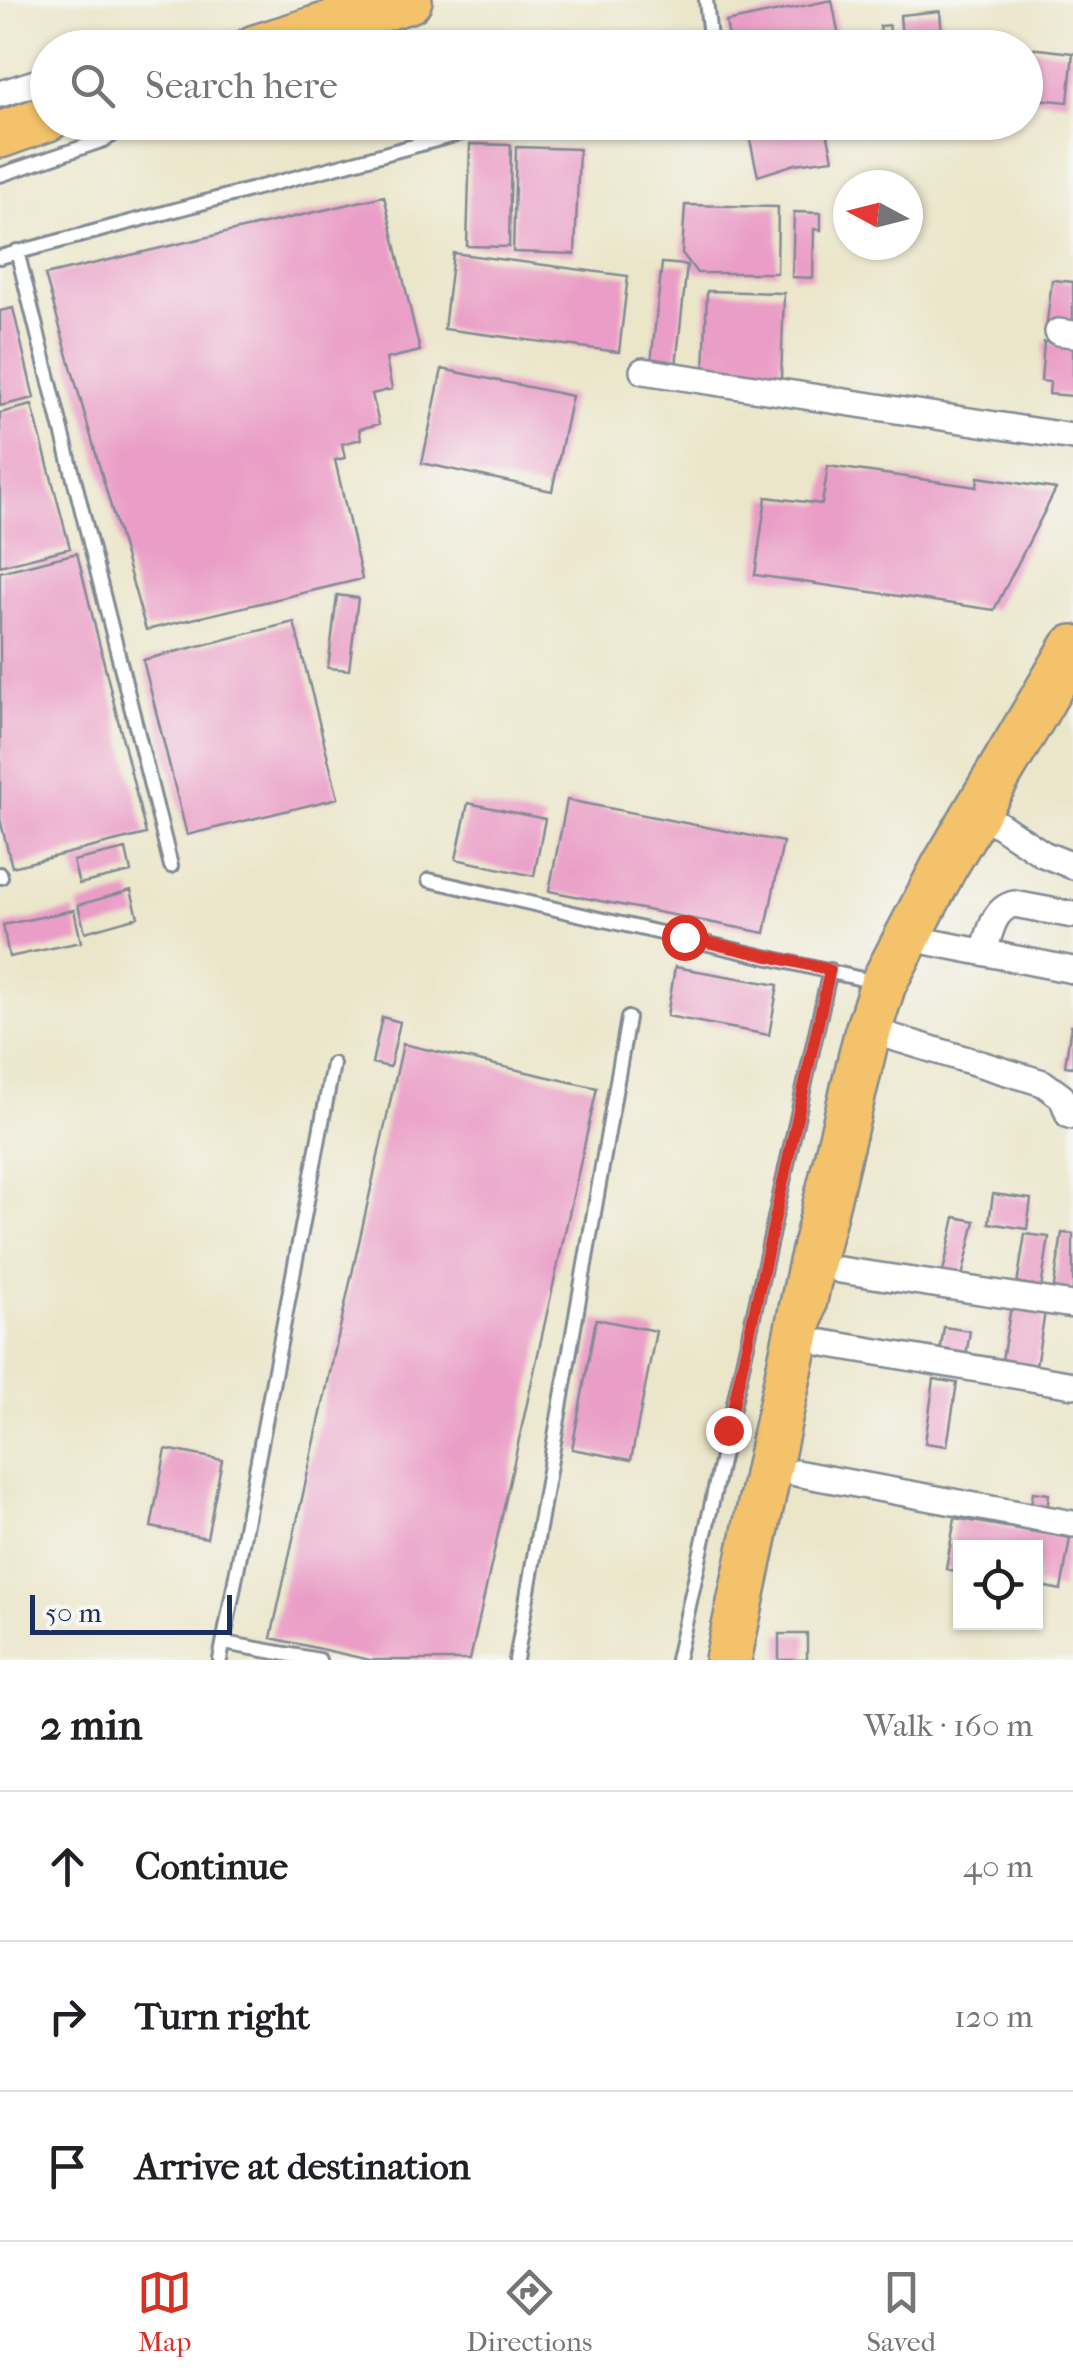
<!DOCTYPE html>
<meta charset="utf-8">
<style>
body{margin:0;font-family:"IM FELL French Canon",serif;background:#f6f6f6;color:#202124}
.controls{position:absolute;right:30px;bottom:30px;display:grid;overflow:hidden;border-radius:0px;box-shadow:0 2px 8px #0004}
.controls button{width:90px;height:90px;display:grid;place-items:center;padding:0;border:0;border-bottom:2px solid #e0e0e0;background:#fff;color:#202124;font:50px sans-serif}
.compass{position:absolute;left:833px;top:170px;width:90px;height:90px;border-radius:50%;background:#fff;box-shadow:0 2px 8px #0004;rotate:277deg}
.scale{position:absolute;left:30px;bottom:25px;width:202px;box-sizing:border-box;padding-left:10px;border:5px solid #1b2f5e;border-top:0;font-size:28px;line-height:35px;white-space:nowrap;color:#1b2f5e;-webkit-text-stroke:8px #f6f6f2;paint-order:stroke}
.stop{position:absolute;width:30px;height:30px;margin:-22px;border:8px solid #d93025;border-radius:50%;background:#fff}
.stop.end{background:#d93025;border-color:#fff;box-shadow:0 2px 10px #0008}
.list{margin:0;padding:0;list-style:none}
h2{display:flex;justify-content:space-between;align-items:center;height:130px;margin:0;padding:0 40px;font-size:42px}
h2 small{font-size:32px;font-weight:400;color:#757577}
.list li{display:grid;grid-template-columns:65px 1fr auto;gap:30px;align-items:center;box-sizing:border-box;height:150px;padding:0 40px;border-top:2px solid #e0e0e0}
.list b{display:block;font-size:38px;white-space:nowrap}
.list em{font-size:32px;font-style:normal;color:#757577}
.icon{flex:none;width:55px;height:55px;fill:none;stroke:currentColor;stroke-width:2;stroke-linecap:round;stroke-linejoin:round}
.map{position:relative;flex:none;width:1073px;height:1660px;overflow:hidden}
.search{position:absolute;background:#fff;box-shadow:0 2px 8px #0004;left:30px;right:30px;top:30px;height:110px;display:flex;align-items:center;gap:25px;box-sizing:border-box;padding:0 35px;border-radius:55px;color:#757577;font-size:38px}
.sheet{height:580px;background:#fff}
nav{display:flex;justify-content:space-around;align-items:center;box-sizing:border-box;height:140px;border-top:2px solid #e0e0e0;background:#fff;font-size:28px;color:#757577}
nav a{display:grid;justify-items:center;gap:5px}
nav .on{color:#d93025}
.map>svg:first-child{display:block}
.building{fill:#ea9dc6}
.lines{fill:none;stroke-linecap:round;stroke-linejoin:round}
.lane-casing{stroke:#838a94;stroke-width:18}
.street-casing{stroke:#838a94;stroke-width:30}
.highway-casing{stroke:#838a94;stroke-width:50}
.lane{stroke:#fff;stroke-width:12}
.street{stroke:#fff;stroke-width:25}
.highway{stroke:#f3c26a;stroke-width:45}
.route{stroke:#d93025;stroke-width:12}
</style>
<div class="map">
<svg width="1073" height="1660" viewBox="0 0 1073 1660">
<rect width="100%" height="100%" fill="#f6f6f2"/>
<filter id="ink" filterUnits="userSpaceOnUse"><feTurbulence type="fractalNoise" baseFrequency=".01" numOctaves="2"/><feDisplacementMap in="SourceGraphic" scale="20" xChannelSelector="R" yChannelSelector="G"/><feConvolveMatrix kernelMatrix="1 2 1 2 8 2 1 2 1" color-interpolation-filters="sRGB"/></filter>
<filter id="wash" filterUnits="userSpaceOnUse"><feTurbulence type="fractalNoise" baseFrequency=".0048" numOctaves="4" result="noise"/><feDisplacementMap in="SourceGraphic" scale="40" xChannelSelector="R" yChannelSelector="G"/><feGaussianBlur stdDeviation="2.25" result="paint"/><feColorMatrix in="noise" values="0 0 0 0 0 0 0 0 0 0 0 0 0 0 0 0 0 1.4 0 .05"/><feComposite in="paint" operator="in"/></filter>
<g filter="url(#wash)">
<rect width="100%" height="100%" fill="#ebe6ca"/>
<g id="blocks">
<path class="building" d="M 832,0 L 841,48 L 731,48 L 726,22 Z
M 940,11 L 943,48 L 903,48 L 900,15 Z
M 889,25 L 893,48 L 851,48 L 849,40 L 881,34 L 880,26 Z
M 1030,48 L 1073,53 L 1068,102 L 1026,98 Z
M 746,122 L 825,122 L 833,159 L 795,164 L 758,176 Z
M 470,144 L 511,145 L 509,247 L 467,246 Z
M 516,147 L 579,149 L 575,254 L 513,252 Z
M 384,196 L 420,351 L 386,359 L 392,389 L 372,394 L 379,424 L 359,429 L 361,439 L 342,444 L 345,458 L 335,460 L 362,579 L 146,630 L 45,275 Z
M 685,205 L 778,207 L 777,273 L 697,273 L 682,253 Z
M 794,212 L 821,213 L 821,230 L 814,229 L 813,278 L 792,277 Z
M 453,253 L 628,276 L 619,352 L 444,329 Z
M 662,263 L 687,265 L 676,366 L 651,363 Z
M 1052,280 L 1073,282 L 1073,325 L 1047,322 Z
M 707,291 L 784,293 L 781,379 L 704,376 Z
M 13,308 L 34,398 L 0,406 L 0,311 Z
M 1044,342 L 1073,345 L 1073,396 L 1049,394 L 1050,382 L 1041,381 Z
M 442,369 L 572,396 L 552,491 L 422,463 Z
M 32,405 L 70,548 L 0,566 L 0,413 Z
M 828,466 L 977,487 L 978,477 L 1056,489 L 994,610 L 755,575 L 766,497 L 822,504 Z
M 77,553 L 146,834 L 12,867 L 0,819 L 0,572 Z
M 337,595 L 358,598 L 349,670 L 328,668 Z
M 294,622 L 338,798 L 187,835 L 143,660 Z
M 567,800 L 783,842 L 765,933 L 549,891 Z
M 468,803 L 545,819 L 534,876 L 456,859 Z
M 126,849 L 131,872 L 79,884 L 73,861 Z
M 131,890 L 138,917 L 85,932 L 78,905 Z
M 74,910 L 81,942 L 9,957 L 3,925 Z
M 675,967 L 778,985 L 769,1035 L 667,1016 Z
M 382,1017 L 400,1022 L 390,1067 L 372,1063 Z
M 1071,1025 L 1073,1025 L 1073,1067 L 1065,1066 Z
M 403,1044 L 597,1088 L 470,1660 L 370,1660 L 271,1638 Z
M 993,1194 L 1031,1199 L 1027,1229 L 989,1223 Z
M 955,1217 L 975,1221 L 962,1277 L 943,1272 Z
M 1062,1233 L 1073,1234 L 1073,1296 L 1053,1293 Z
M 1025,1234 L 1049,1237 L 1040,1295 L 1016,1291 Z
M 1011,1307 L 1045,1312 L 1036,1366 L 1002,1360 Z
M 596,1319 L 656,1331 L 631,1460 L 572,1449 Z
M 944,1327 L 970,1331 L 965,1363 L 939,1359 Z
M 934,1379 L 957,1383 L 947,1446 L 925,1443 Z
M 166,1449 L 222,1460 L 207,1538 L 151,1527 Z
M 1033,1492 L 1049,1494 L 1047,1512 L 1030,1510 Z
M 955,1518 L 1070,1538 L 1061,1590 L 1036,1585 L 1036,1548 L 960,1548 L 960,1572 L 946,1569 Z
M 779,1634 L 807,1634 L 807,1660 L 779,1660 Z"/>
</g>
</g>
<g filter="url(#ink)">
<use href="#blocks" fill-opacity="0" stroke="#838a94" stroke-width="2.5"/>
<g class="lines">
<defs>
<path id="lane" d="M 706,0 L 711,48
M 0,175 L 104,140 L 135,122
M 17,251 L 171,866
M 0,257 L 503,122
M 0,874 L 1,877
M 429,880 L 875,982
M 224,1643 L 319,1660
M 220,1660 L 333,1064
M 516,1660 L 628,1018
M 677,1660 L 830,970"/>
<path id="street" d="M 0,94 L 48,79
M 1058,332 L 1073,334
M 643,371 L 1073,437
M 998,824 L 1043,854 L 1073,866
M 930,942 L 1073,970
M 984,952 C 990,933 993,909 1014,904 L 1073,915
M 869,1030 L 1043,1083 L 1062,1097 L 1069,1115 L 1073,1116
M 840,1270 L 1073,1305
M 824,1343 L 1073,1385
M 796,1473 L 1073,1524"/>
<path id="highway" d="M 255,48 L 409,0
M 0,135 L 48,118
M 728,1660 L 811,1267 L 867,1034 L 883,984 L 944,867 L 1073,648"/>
</defs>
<use href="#lane" class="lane-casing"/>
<use href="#street" class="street-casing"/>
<use href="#highway" class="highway-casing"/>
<use href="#lane" class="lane"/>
<use href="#street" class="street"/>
<use href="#highway" class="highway"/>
</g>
</g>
<g class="lines" filter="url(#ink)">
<path class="route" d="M 684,937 L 830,970 L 728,1430"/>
</g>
</svg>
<div class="controls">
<button><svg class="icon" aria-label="locate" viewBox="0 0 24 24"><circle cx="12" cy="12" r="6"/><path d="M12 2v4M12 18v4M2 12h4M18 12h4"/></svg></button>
</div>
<svg class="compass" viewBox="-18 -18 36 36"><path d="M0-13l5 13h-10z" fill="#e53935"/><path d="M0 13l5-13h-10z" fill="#757577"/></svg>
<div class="scale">50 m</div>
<div class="stop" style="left:684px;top:937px"></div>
<div class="stop end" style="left:728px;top:1430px"></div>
<div class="search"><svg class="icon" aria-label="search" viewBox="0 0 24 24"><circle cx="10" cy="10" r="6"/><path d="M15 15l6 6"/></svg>Search here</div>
</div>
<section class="sheet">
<h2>2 min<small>Walk · 160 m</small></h2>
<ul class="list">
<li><svg class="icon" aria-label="ahead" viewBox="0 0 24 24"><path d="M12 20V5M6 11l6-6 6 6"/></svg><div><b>Continue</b></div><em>40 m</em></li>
<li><svg class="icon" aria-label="right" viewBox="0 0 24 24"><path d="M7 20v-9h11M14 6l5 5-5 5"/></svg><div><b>Turn right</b></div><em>120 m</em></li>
<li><svg class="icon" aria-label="arrive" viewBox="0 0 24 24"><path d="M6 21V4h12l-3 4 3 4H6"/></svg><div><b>Arrive at destination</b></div></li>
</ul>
</section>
<nav>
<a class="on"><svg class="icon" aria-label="map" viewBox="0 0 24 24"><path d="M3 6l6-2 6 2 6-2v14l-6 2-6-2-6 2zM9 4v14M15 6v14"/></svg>Map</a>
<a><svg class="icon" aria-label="directions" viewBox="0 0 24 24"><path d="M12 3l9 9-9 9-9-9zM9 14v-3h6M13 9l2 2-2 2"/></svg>Directions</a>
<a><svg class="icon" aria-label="saved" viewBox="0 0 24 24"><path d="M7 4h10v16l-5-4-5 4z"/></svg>Saved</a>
</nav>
